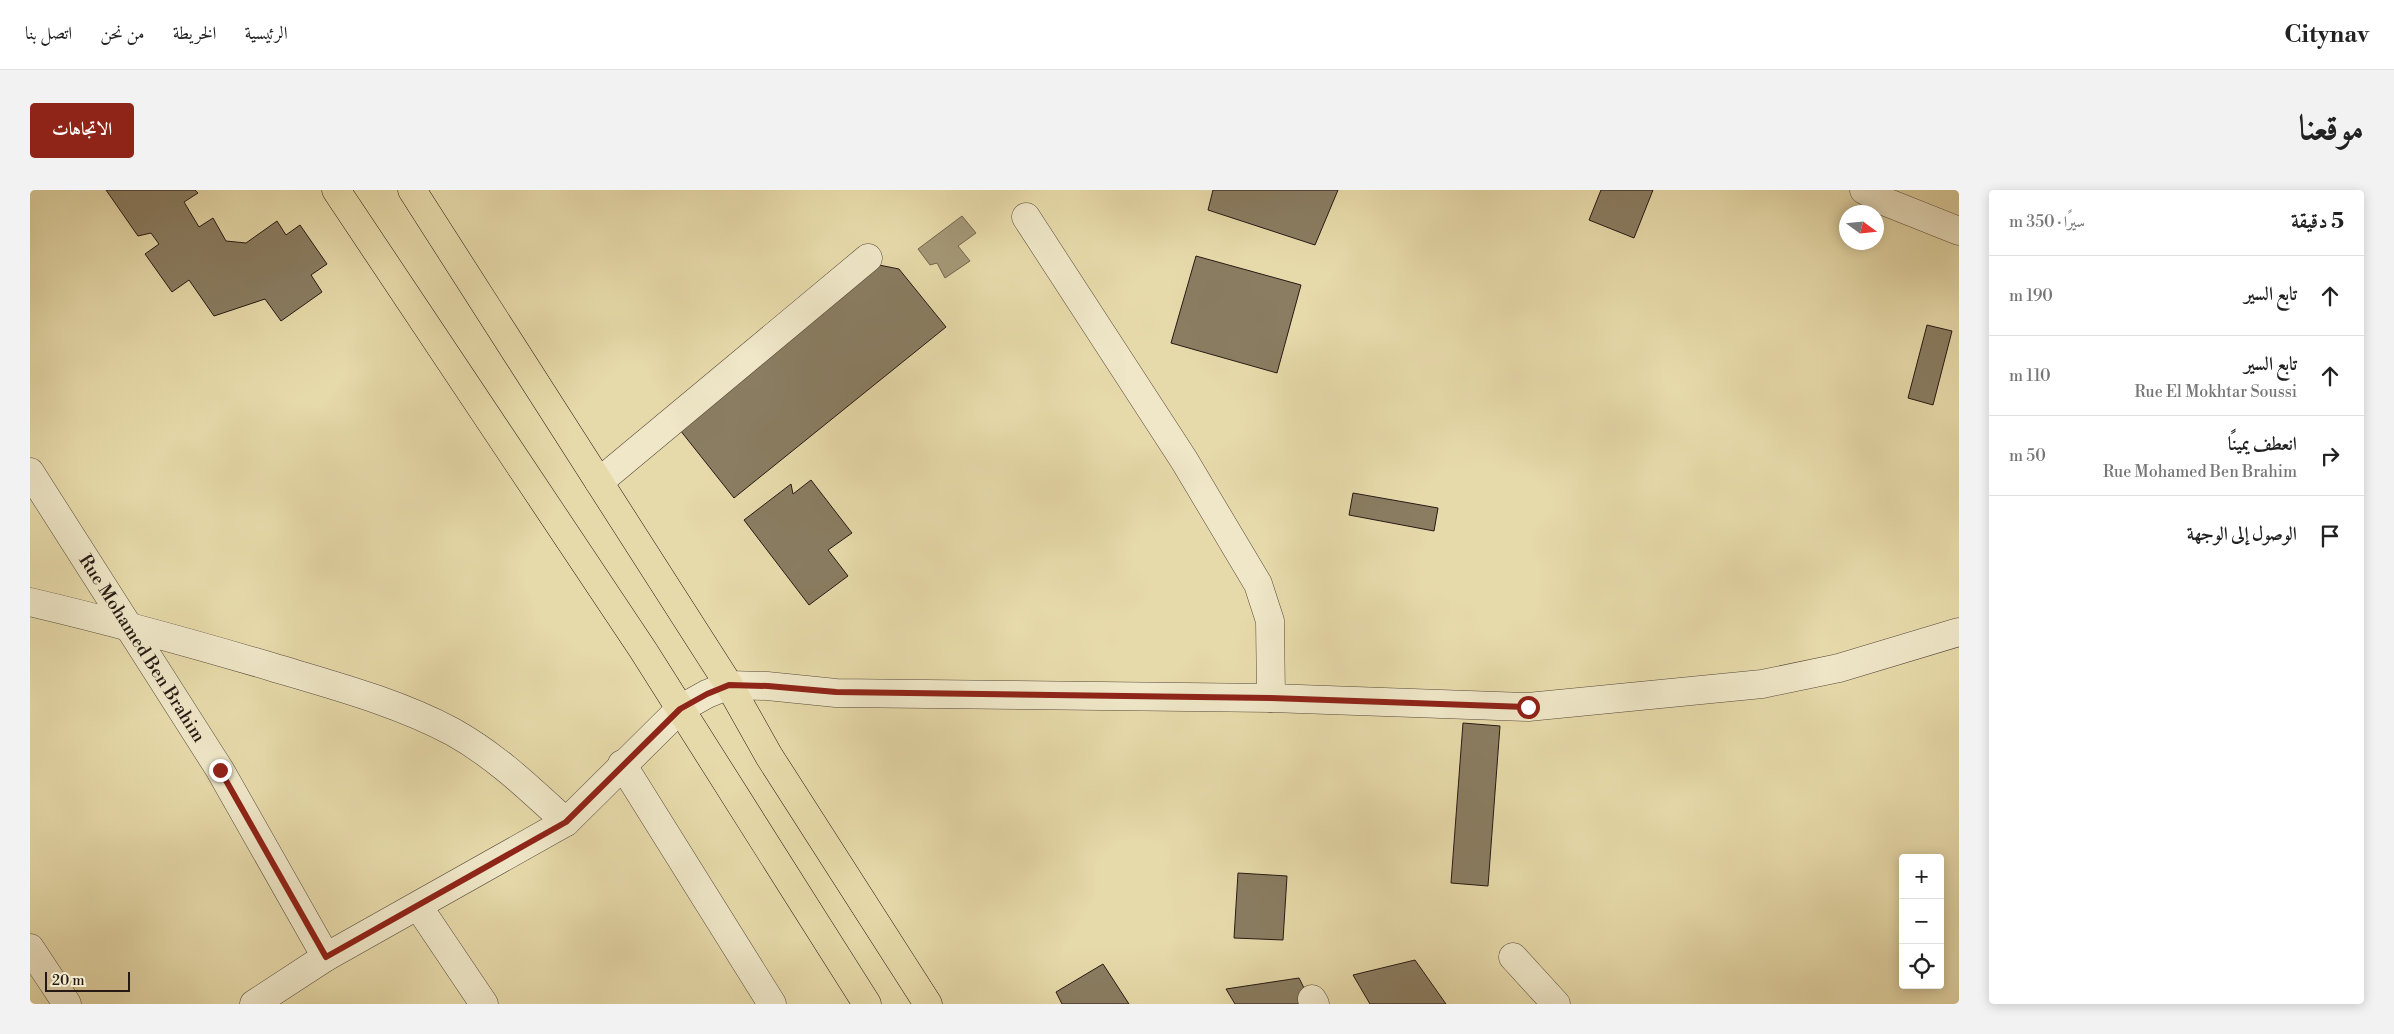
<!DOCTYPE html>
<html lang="ar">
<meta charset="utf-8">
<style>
body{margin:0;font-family:"Libre Bodoni",Amiri,serif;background:#f2f2f2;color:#222;direction:rtl}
.controls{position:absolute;right:15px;bottom:15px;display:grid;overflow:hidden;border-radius:5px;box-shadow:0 2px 12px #0003}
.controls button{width:45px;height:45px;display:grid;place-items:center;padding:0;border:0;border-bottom:1px solid #e0e0e0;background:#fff;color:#222;font:25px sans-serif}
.compass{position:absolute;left:1809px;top:15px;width:45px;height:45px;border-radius:50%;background:#fff;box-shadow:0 2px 12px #0003;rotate:105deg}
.scale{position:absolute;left:15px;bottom:12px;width:85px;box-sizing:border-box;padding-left:5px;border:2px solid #261914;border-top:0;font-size:14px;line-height:18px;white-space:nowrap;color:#261914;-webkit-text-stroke:4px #efe7c8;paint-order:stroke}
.stop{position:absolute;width:15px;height:15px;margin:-11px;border:4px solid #8f2418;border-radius:50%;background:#fff}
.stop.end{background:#8f2418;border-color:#fff;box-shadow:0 1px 5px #0008}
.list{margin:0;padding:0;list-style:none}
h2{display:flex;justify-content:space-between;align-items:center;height:65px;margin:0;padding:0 20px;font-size:21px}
h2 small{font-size:16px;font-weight:400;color:#767676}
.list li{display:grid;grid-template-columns:32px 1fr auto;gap:15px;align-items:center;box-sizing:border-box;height:80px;padding:0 20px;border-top:1px solid #e0e0e0}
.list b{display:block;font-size:19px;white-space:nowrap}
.list p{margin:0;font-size:16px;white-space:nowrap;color:#767676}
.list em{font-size:16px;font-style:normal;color:#767676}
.icon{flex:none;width:28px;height:28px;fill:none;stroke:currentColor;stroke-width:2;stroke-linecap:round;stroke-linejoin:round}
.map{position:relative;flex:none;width:1929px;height:814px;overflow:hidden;direction:ltr;border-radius:5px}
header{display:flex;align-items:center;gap:30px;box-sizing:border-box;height:70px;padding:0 25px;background:#fff;border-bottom:1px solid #e0e0e0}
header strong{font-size:24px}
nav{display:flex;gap:28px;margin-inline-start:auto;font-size:18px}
.intro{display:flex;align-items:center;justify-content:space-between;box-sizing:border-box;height:120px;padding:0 30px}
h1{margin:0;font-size:35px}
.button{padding:12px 22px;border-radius:5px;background:#8f2418;color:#fff;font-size:18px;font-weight:700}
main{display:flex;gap:30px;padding:0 30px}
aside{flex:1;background:#fff;border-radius:5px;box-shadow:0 2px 12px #0003}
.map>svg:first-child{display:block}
.water{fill:#a59877;stroke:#72654f}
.building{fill:#8a7d62;stroke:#261914}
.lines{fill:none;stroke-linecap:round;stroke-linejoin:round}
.minor-casing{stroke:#56493a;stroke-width:29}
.major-casing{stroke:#261914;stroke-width:29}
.minor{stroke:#efe7c8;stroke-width:28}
.major{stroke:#e7daaa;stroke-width:28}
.route{stroke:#8f2418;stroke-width:6}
.labels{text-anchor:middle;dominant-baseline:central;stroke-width:4.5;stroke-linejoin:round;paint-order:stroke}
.street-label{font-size:18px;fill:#261914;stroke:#efe7c8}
</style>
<header>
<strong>Citynav</strong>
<nav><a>الرئيسية</a><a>الخريطة</a><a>من نحن</a><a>اتصل بنا</a></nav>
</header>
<div class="intro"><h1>موقعنا</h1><a class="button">الاتجاهات</a></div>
<main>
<aside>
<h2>5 دقيقة<small>سيرًا · 350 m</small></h2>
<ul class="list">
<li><svg class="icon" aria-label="ahead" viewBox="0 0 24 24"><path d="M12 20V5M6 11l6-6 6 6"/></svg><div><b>تابع السير</b></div><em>190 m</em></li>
<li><svg class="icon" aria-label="ahead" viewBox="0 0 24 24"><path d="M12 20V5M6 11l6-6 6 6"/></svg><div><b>تابع السير</b><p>Rue El Mokhtar Soussi</p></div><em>110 m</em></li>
<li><svg class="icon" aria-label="right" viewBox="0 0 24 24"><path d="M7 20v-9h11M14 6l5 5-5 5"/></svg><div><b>انعطف يمينًا</b><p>Rue Mohamed Ben Brahim</p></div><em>50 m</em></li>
<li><svg class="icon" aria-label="arrive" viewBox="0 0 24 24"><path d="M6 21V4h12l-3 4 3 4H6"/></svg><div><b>الوصول إلى الوجهة</b></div></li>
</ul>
</aside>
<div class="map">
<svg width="1929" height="814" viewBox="0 0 1929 814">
<rect width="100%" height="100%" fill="#e7daaa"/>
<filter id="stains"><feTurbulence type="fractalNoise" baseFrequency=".004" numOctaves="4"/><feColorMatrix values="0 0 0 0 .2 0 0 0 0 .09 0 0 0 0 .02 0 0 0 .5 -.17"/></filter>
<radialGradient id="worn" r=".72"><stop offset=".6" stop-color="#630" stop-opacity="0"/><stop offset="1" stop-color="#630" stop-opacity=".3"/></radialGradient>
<path class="water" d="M 932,26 L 946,43 L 928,56 L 940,71 L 915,88 L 907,73 L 900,75 L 888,59 Z"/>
<path class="building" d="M 76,0 L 165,0 L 168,3 L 154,12 L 169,37 L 183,28 L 196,51 L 216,53 L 247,31 L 256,45 L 270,35 L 297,74 L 281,85 L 292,102 L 251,131 L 235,109 L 184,126 L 159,90 L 142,102 L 115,64 L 129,54 L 121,43 L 108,46 Z
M 1183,0 L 1308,0 L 1285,55 L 1178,20 Z
M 1571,0 L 1623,0 L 1604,48 L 1559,30 Z
M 1166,66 L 1271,95 L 1247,183 L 1141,153 Z
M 844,74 L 869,79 L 916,137 L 704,308 L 646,235 Z
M 1897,135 L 1922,141 L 1903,215 L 1878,208 Z
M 781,290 L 822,343 L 798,360 L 818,386 L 779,415 L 714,330 L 761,294 L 763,304 Z
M 1323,303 L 1408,318 L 1404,341 L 1319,325 Z
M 1433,533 L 1470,536 L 1458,696 L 1421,693 Z
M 1208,683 L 1257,686 L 1253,750 L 1204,748 Z
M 1385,770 L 1416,814 L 1340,814 L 1323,785 Z
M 1073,774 L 1099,814 L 1032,814 L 1026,802 Z
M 1269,788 L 1282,814 L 1205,814 L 1196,799 Z"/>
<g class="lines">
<defs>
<g id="minor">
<path d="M 1834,0 L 1856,12 L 1929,41"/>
<path d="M 996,27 L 1154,270 L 1228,394 L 1240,431 L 1241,508"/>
<path id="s1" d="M 0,282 L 190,580 L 296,767"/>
<path d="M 569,292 L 838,68"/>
<path d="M 0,412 C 81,431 161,453 242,477 C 302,495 367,512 423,542 C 466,566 500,599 536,632"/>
<path d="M 592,574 L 742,814"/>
<path d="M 388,716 L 454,814"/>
<path d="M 0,758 L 37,814"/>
<path d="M 1483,767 L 1526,814"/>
<path d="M 1282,809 L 1285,814"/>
<path d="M 224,814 L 296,767 L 536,632 L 650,519 L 677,504 L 699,495 L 737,496 L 806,503 L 1241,508 L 1498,517 L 1732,494 L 1809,478 L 1929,442"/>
</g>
<path id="major" d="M 306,0 L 613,460 L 837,814
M 382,0 L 699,495 L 739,566 L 898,814"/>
</defs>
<use href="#minor" class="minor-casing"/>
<use href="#major" class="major-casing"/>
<use href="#minor" class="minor"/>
<use href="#major" class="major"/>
</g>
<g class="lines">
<path class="route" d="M 190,580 L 296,767 L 536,632 L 650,519 L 677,504 L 699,495 L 738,496 L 806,502 L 1241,508 L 1498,517"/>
</g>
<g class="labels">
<g class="street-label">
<text stroke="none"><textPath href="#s1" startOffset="209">Rue Mohamed Ben Brahim</textPath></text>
</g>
</g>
<rect width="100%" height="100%" filter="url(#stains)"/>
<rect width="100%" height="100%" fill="url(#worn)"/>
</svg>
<div class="controls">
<button>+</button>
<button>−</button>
<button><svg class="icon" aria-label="locate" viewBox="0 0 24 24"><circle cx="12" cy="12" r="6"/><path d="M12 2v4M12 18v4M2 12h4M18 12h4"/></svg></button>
</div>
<svg class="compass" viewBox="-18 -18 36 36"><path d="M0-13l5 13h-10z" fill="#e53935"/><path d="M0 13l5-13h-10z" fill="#767676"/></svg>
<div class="scale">20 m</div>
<div class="stop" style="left:1498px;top:517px"></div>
<div class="stop end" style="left:190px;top:580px"></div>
</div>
</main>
